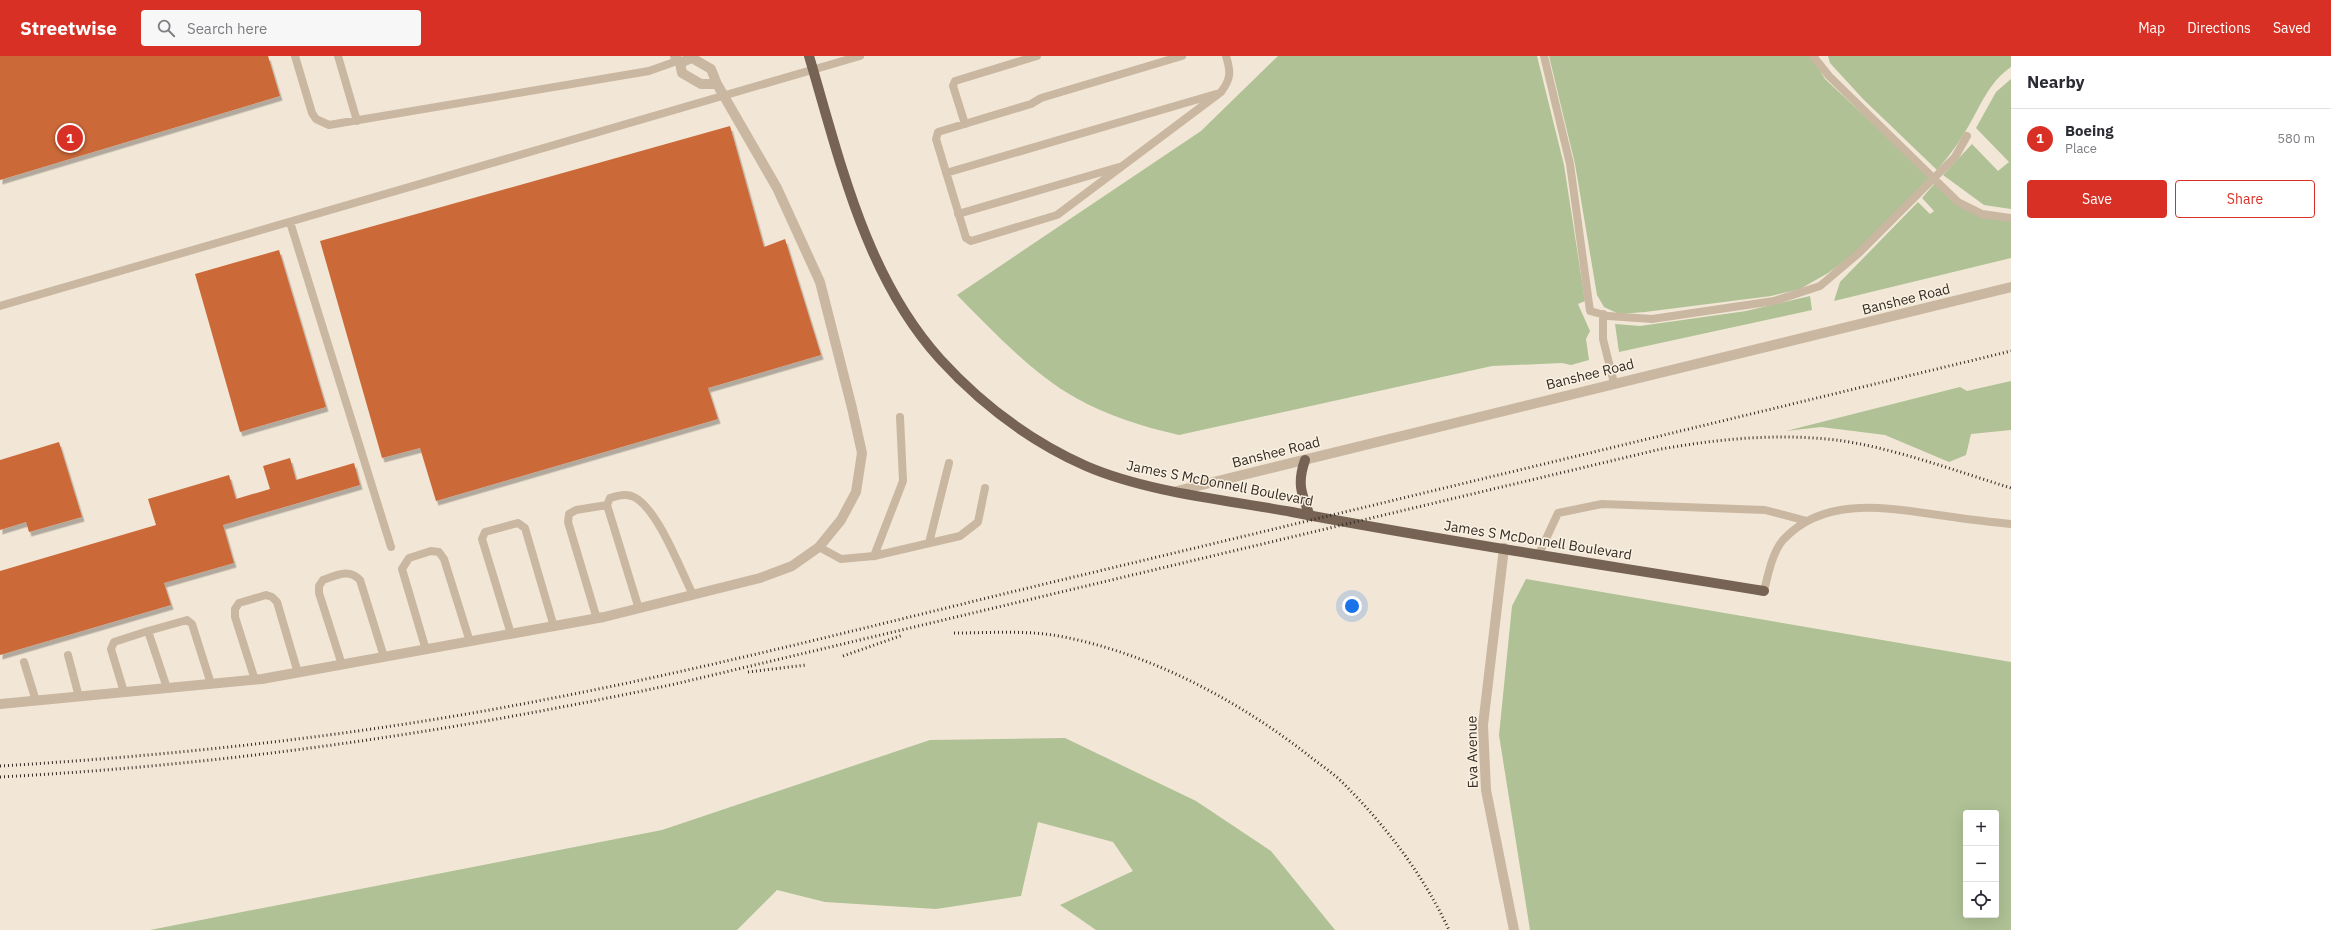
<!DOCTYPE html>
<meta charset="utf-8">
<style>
body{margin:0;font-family:"IBM Plex Sans",sans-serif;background:#f7f7f7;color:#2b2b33}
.controls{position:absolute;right:12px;bottom:12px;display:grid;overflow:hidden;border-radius:4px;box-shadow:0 4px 16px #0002}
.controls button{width:36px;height:36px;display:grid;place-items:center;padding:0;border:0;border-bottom:1px solid #e1e1e2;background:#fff;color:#2b2b33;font:20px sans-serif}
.you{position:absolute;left:1352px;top:550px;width:14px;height:14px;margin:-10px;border:3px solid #fff;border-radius:50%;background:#1a73e8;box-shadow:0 0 0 6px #1a73e833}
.badge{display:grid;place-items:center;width:26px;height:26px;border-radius:50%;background:#d93025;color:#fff;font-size:13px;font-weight:700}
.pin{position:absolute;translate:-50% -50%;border:2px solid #fff;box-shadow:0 1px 4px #0006}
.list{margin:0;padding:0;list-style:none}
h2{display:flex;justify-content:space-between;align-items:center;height:52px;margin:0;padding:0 16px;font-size:17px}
h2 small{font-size:13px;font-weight:400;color:#7c7c81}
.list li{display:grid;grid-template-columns:26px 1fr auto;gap:12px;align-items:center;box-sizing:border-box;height:60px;padding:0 16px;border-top:1px solid #e1e1e2}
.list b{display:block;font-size:15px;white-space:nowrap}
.list p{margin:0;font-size:13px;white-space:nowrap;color:#7c7c81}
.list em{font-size:13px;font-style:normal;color:#7c7c81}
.actions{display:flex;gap:8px;padding:12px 16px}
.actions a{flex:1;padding:9px 0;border:1px solid #d93025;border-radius:4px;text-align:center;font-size:14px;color:#d93025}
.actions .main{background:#d93025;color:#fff}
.icon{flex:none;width:22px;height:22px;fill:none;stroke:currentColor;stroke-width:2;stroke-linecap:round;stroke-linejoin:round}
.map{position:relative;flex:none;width:2011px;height:874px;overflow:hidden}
header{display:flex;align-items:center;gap:24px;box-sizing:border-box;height:56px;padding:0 20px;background:#d93025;color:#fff}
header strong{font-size:19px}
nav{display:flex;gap:22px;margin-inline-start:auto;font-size:14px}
.search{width:280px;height:36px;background:#f7f7f7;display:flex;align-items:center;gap:10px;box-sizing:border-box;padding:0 14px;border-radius:4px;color:#7c7c81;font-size:15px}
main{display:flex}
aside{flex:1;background:#fff}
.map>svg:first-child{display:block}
.green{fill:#afc195;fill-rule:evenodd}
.building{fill:#cc6939;filter:url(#shadow)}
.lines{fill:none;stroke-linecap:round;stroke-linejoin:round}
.lane{stroke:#cab7a1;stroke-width:8}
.street{stroke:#cab7a1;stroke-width:10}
.primary{stroke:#776354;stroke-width:10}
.rail{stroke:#342b24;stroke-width:3;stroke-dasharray:1 3;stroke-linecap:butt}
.labels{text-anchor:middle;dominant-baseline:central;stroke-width:3;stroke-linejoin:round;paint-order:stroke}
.street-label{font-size:14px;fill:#342b24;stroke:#faf1e2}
</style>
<header>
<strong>Streetwise</strong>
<div class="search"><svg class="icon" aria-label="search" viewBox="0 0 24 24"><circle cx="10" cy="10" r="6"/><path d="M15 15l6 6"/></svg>Search here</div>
<nav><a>Map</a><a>Directions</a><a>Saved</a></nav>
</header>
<main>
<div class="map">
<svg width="2011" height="874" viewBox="0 0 2011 874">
<defs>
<filter id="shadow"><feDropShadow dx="2.5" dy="4.5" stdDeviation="0" flood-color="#0004"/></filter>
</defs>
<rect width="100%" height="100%" fill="#f2e7d6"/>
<path class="green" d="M 1278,0 L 1537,0 L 1564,109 L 1585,245 L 1578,248 L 1590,275 L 1586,283 L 1589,304 L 1571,309 L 1562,307 L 1492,310 L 1179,379 C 1144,371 1108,360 1076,342 C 1031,317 993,275 957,239 L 1201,75 Z
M 1549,0 L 1811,0 L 1825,23 L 1930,121 L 1849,202 L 1828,217 L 1800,233 L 1771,240 L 1645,256 L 1619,258 L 1604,251 L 1597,239 L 1575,108 Z
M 1828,0 L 2011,0 L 2011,11 C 1989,26 1981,49 1968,71 C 1959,87 1949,100 1937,114 L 1863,43 L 1830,7 Z
M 2011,23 L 2011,153 L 1984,149 L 1943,119 L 1972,88 L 1998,115 L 2009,106 L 1976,72 L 1996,36 Z
M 1936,126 C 1966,155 1968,159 2011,164 L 2011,202 L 1834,245 L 1840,226 L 1918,146 L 1930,158 L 1934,155 L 1922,142 Z
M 1810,240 L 1812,254 L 1619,296 L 1615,268 L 1640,270 L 1746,255 Z
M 2011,325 L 2011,374 L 1971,378 L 1966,399 L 1949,406 L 1885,379 L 1821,371 L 1786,375 L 1960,331 L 1967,335 Z
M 1526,523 L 2011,606 L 2011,874 L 1530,874 L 1499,679 L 1512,550 ZM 1966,757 L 1996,757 L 1996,859 L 1966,859 Z
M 1065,682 L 1196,745 L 1271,795 L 1335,874 L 1096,874 L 1060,849 L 1133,815 L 1113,786 L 1038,766 L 1021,840 L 936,853 L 825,846 L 777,834 L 737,874 L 150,874 L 662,774 L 930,684 Z"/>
<path class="building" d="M 0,0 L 268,0 L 280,40 L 0,124 Z
M 730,70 L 764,191 L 785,183 L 821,299 L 708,332 L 718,363 L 436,445 L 420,392 L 382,402 L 320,185 Z
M 279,194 L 326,351 L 240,376 L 195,218 Z
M 59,386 L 82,461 L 29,476 L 26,466 L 0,474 L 0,404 Z
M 290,402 L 296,424 L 354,407 L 360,429 L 223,469 L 234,507 L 164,527 L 171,549 L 0,599 L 0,515 L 156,469 L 148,443 L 229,419 L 236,443 L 270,433 L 263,410 Z"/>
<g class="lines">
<path class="lane" d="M 295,0 L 312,57 L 316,63 L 329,69 L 649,15 L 677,5
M 338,0 L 357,65
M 1182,0 L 1041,42 L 1031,48 L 938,76 L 936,83 L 966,182 L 971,185 L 1057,159 L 1221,36 C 1231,23 1231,16 1226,0
M 1544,0 L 1570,108 L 1590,255 L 1608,260 L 1652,263 L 1774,245 L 1820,230 L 1859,197 L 1955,101 L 1967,80
M 1813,0 L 1829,20 L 1958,146 L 1982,158 L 2011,162
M 965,68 L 953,30 L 955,25 L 1037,0
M 946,117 L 1216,38
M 958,158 L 1119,111
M 290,166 L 391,491
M 0,250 L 860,0
M 1603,258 L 1603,283 L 1614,327
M 929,487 L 949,407
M 819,491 L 841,503 L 874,500 L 960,480 L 978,466 L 985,432
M 1539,498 L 1558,457 L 1602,448 L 1765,454 L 1807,465
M 874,500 L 903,425 L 900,361
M 1764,535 C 1768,519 1772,497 1783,484 C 1827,436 1897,454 1953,461 C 1972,464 1992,466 2011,468
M 639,553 L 607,449 L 610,442 C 618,440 626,437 634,441 C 658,453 681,515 693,539
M 597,563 L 568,466 L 569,458 L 576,454 L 607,449
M 511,578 L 482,483 L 485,476 L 518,467 L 525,472 L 554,571
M 426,594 L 402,513 L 409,502 L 431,495 L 439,496 L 444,503 L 470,586
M 68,599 L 79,641
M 24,606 L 36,645
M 342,609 L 319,537 L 319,530 L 323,524 C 337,519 349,512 360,524 L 384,601
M 255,624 L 235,561 L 235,553 L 239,547 L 266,539 L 272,541 L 277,546 L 298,617
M 167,632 L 148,575 L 187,564 L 192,568 L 211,628
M 124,636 L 111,593 L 114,586 L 148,575"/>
<path class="street" d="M 675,0 L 680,7 L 682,17 L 701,28 L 717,28
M 1177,435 L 2011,231
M 1504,492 L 1483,669 L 1486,734 L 1514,874
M 0,648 L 262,623 L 604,561 L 760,522 L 792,510 L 819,491 L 841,464 L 856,436 L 862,397 L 852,352 L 820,226 L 777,132 L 717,28 L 711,13 L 692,2 L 680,7"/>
<path class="primary" d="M 809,0 C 840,104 865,220 940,303 C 981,348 1030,385 1086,410 C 1146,436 1226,444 1292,456 C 1448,486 1606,509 1764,535
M 1305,404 C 1297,427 1301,437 1310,460"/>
<path class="rail" d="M 954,577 C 989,577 1025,574 1059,580 C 1149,597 1236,643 1308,699 C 1319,708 1332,716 1342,726 C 1385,769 1423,818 1449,874
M 843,600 L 903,579
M 748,616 L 806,609
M 0,710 C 182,699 364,679 543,644 C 716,611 886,566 1057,525 C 1375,449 1693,372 2011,295
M 0,721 C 228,709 452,676 675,628 L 1661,393 C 1719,383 1777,377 1836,384 C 1891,391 1956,415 2011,432"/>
</g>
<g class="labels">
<g class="street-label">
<text transform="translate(1906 243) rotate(-14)">Banshee Road</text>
<text transform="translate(1590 318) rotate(-14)">Banshee Road</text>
<text transform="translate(1276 396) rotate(-14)">Banshee Road</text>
<text transform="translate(1220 427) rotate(11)">James S McDonnell Boulevard</text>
<text transform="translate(1538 484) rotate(9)">James S McDonnell Boulevard</text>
<text transform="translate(1472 696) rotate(-91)">Eva Avenue</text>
</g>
</g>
</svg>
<div class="controls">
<button>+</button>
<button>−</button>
<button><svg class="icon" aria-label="locate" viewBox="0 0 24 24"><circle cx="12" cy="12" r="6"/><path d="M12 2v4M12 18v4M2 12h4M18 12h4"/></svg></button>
</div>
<div class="you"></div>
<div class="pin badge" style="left:70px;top:82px">1</div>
</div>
<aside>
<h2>Nearby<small></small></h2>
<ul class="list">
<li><span class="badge">1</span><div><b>Boeing</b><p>Place</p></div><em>580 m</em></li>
</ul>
<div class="actions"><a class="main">Save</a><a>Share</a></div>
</aside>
</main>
